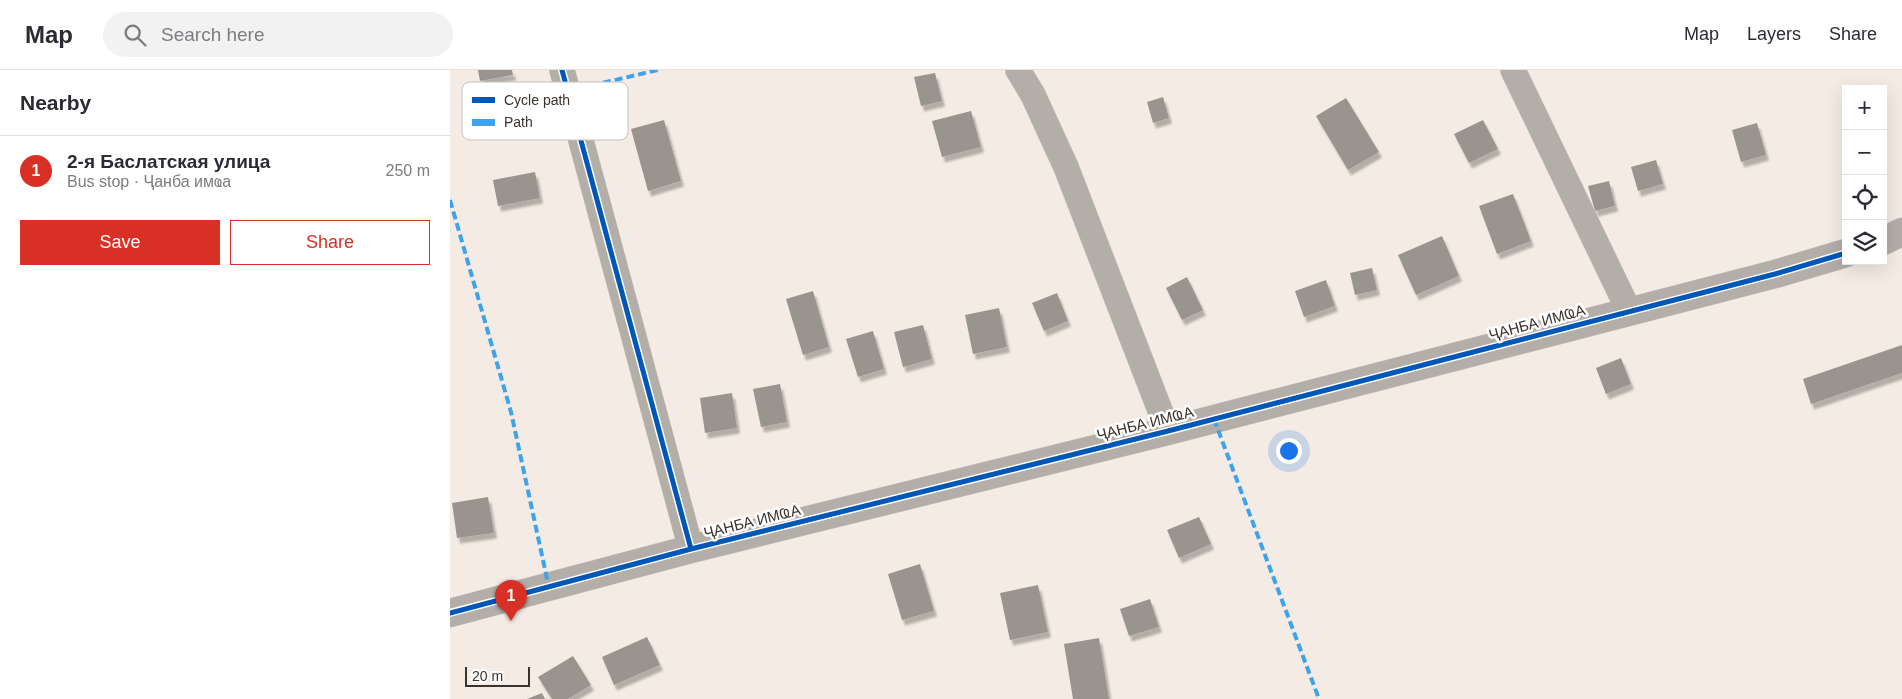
<!DOCTYPE html>
<meta charset="utf-8">
<style>
body{margin:0;font-family:Arial,sans-serif;background:#f2f2f3;color:#2b2b33}
.controls{position:absolute;right:15px;top:15px;display:grid;overflow:hidden;border-radius:0px;box-shadow:0 5px 20px #0002}
.controls button{width:45px;height:45px;display:grid;place-items:center;padding:0;border:0;border-bottom:1px solid #e1e1e2;background:#fff;color:#2b2b33;font:25px sans-serif}
.scale{position:absolute;left:15px;bottom:12px;width:65px;box-sizing:border-box;padding-left:5px;border:2px solid #39332d;border-top:0;font-size:14px;line-height:18px;white-space:nowrap;color:#39332d;-webkit-text-stroke:4px #fff;paint-order:stroke}
.you{position:absolute;left:838px;top:380px;width:18px;height:18px;margin:-12px;border:4px solid #fff;border-radius:50%;background:#1a73e8;box-shadow:0 0 0 8px #1a73e833}
.badge{display:grid;place-items:center;width:32px;height:32px;border-radius:50%;background:#d93025;color:#fff;font-size:16px;font-weight:700}
.pin{position:absolute;translate:-50% -41px;filter:drop-shadow(0 1px 2px #0008)}
.pin::after{content:'';position:absolute;top:26px;width:18px;height:15px;background:inherit;clip-path:polygon(0 0,100% 0,50% 100%)}
.list{margin:0;padding:0;list-style:none}
h2{display:flex;justify-content:space-between;align-items:center;height:65px;margin:0;padding:0 20px;font-size:21px}
h2 small{font-size:16px;font-weight:400;color:#7c7c81}
.list li{display:grid;grid-template-columns:32px 1fr auto;gap:15px;align-items:center;box-sizing:border-box;height:70px;padding:0 20px;border-top:1px solid #e1e1e2}
.list b{display:block;font-size:19px;white-space:nowrap}
.list p{margin:0;font-size:16px;white-space:nowrap;color:#7c7c81}
.list em{font-size:16px;font-style:normal;color:#7c7c81}
.actions{display:flex;gap:10px;padding:15px 20px}
.actions a{flex:1;padding:11px 0;border:1px solid #d93025;border-radius:0px;text-align:center;font-size:18px;color:#d93025}
.actions .main{background:#d93025;color:#fff}
.icon{flex:none;width:28px;height:28px;fill:none;stroke:currentColor;stroke-width:2;stroke-linecap:round;stroke-linejoin:round}
.map{position:relative;flex:none;width:1452px;height:629px;overflow:hidden}
header{display:flex;align-items:center;gap:30px;box-sizing:border-box;height:70px;padding:0 25px;background:#fff;border-bottom:1px solid #e1e1e2}
header strong{font-size:24px}
nav{display:flex;gap:28px;margin-inline-start:auto;font-size:18px}
.search{width:350px;height:45px;background:#f2f2f3;display:flex;align-items:center;gap:12px;box-sizing:border-box;padding:0 18px;border-radius:28px;color:#7c7c81;font-size:19px}
main{display:flex}
aside{flex:1;background:#fff}
.map>svg:first-child{display:block}
.building{fill:#9a948e;filter:url(#shadow)}
.lines{fill:none;stroke-linecap:round;stroke-linejoin:round}
.minor-casing{stroke:#cdc7c1;stroke-width:26}
.tertiary-casing{stroke:#cdc7c1;stroke-width:29}
.minor{stroke:#b3aea8;stroke-width:25}
.tertiary{stroke:#b3aea8;stroke-width:28}
.quiet{stroke:#3fa3eb;stroke-width:4;stroke-dasharray:8 4;stroke-linecap:butt}
.cycleway-casing{stroke:#fff;stroke-width:8}
.cycleway{stroke:#0057b8;stroke-width:5}
.labels{text-anchor:middle;dominant-baseline:central;stroke-width:5;stroke-linejoin:round;paint-order:stroke}
.street-label{font-size:15px;fill:#39332d;stroke:#fff}
.key{fill:#fff;stroke:#c4c2c0;stroke-width:1}
.key-label{font-size:14px;fill:#39332d}
</style>
<header>
<strong>Map</strong>
<div class="search"><svg class="icon" aria-label="search" viewBox="0 0 24 24"><circle cx="10" cy="10" r="6"/><path d="M15 15l6 6"/></svg>Search here</div>
<nav><a>Map</a><a>Layers</a><a>Share</a></nav>
</header>
<main>
<aside>
<h2>Nearby<small></small></h2>
<ul class="list">
<li><span class="badge">1</span><div><b>2-я Баслатская улица</b><p>Bus stop · Ҷанба имҩа</p></div><em>250 m</em></li>
</ul>
<div class="actions"><a class="main">Save</a><a>Share</a></div>
</aside>
<div class="map">
<svg width="1452" height="629" viewBox="0 0 1452 629">
<defs>
<filter id="shadow"><feDropShadow dx="3" dy="5.5" stdDeviation="1" flood-color="#0004"/></filter>
</defs>
<rect width="100%" height="100%" fill="#f4ece4"/>
<path class="building" d="M 28,0 L 62,0 L 63,5 L 30,11 Z
M 485,3 L 492,31 L 471,36 L 464,7 Z
M 713,27 L 719,48 L 703,53 L 697,32 Z
M 896,28 L 929,82 L 898,100 L 866,46 Z
M 521,41 L 531,77 L 492,87 L 482,51 Z
M 214,50 L 231,111 L 198,121 L 181,59 Z
M 1033,50 L 1048,79 L 1019,93 L 1004,64 Z
M 1307,53 L 1316,85 L 1291,92 L 1282,60 Z
M 1206,90 L 1213,114 L 1188,121 L 1181,97 Z
M 85,102 L 90,128 L 48,136 L 43,110 Z
M 1159,111 L 1165,136 L 1145,141 L 1138,116 Z
M 1063,124 L 1081,171 L 1047,184 L 1029,136 Z
M 992,166 L 1009,206 L 966,225 L 948,185 Z
M 922,198 L 927,220 L 905,225 L 900,203 Z
M 737,207 L 753,240 L 732,250 L 716,218 Z
M 876,210 L 885,236 L 854,247 L 845,221 Z
M 363,221 L 379,277 L 353,285 L 336,229 Z
M 607,223 L 618,251 L 594,261 L 582,233 Z
M 549,238 L 557,277 L 523,284 L 515,245 Z
M 473,255 L 482,289 L 453,297 L 444,262 Z
M 423,261 L 434,299 L 408,307 L 396,269 Z
M 1452,275 L 1452,303 L 1361,334 L 1353,309 Z
M 1171,288 L 1181,314 L 1156,324 L 1146,298 Z
M 330,314 L 337,352 L 311,357 L 303,319 Z
M 282,323 L 287,358 L 255,363 L 250,328 Z
M 38,427 L 44,463 L 7,468 L 2,433 Z
M 749,447 L 761,474 L 729,488 L 717,460 Z
M 470,494 L 484,541 L 452,550 L 438,504 Z
M 588,515 L 598,562 L 560,570 L 550,523 Z
M 700,529 L 709,557 L 679,566 L 670,539 Z
M 197,567 L 210,595 L 164,615 L 152,587 Z
M 649,568 L 659,629 L 623,629 L 614,574 Z
M 123,586 L 141,615 L 118,629 L 102,629 L 88,607 Z
M 92,623 L 95,629 L 77,629 Z"/>
<g class="lines">
<defs>
<path id="minor" d="M 112,0 L 241,479
M 568,0 L 583,25 L 616,97 L 718,361
M 1063,0 L 1179,241"/>
<path id="tertiary" d="M 1433,171 L 1452,162
M 0,543 L 241,479 L 718,361 L 1325,204 L 1396,183"/>
</defs>
<use href="#minor" class="minor-casing"/>
<use href="#tertiary" class="tertiary-casing"/>
<use href="#minor" class="minor"/>
<use href="#tertiary" class="tertiary"/>
<path class="quiet" d="M 118,21 L 208,0
M 0,130 L 61,342 L 99,518
M 764,349 L 869,629"/>
<defs>
<path id="cycleway" d="M 112,0 L 241,479
M 0,543 L 241,479 L 718,361 L 1325,204 L 1396,183"/>
</defs>
<use href="#cycleway" class="cycleway-casing"/>
<use href="#cycleway" class="cycleway"/>
</g>
<g class="labels">
<g class="street-label">
<text transform="translate(1087 252) rotate(-15)">ҶАНБА ИМҨА</text>
<text transform="translate(695 353) rotate(-14)">ҶАНБА ИМҨА</text>
<text transform="translate(302 451) rotate(-14)">ҶАНБА ИМҨА</text>
</g>
</g>
<rect x="12" y="12" width="166" height="58" rx="8" class="key"/>
<rect x="22" y="27" width="23" height="6" fill="#0057b8"/>
<rect x="22" y="49" width="23" height="7" fill="#3fa3eb"/>
<g class="key-label">
<text x="54" y="35">Cycle path</text>
<text x="54" y="57">Path</text>
</g>
</svg>
<div class="controls">
<button>+</button>
<button>−</button>
<button><svg class="icon" aria-label="locate" viewBox="0 0 24 24"><circle cx="12" cy="12" r="6"/><path d="M12 2v4M12 18v4M2 12h4M18 12h4"/></svg></button>
<button><svg class="icon" aria-label="layers" viewBox="0 0 24 24"><path d="M12 4l9 5-9 5-9-5zM3 14l9 5 9-5"/></svg></button>
</div>
<div class="scale">20 m</div>
<div class="you"></div>
<div class="pin badge" style="left:61px;top:551px">1</div>
</div>
</main>
